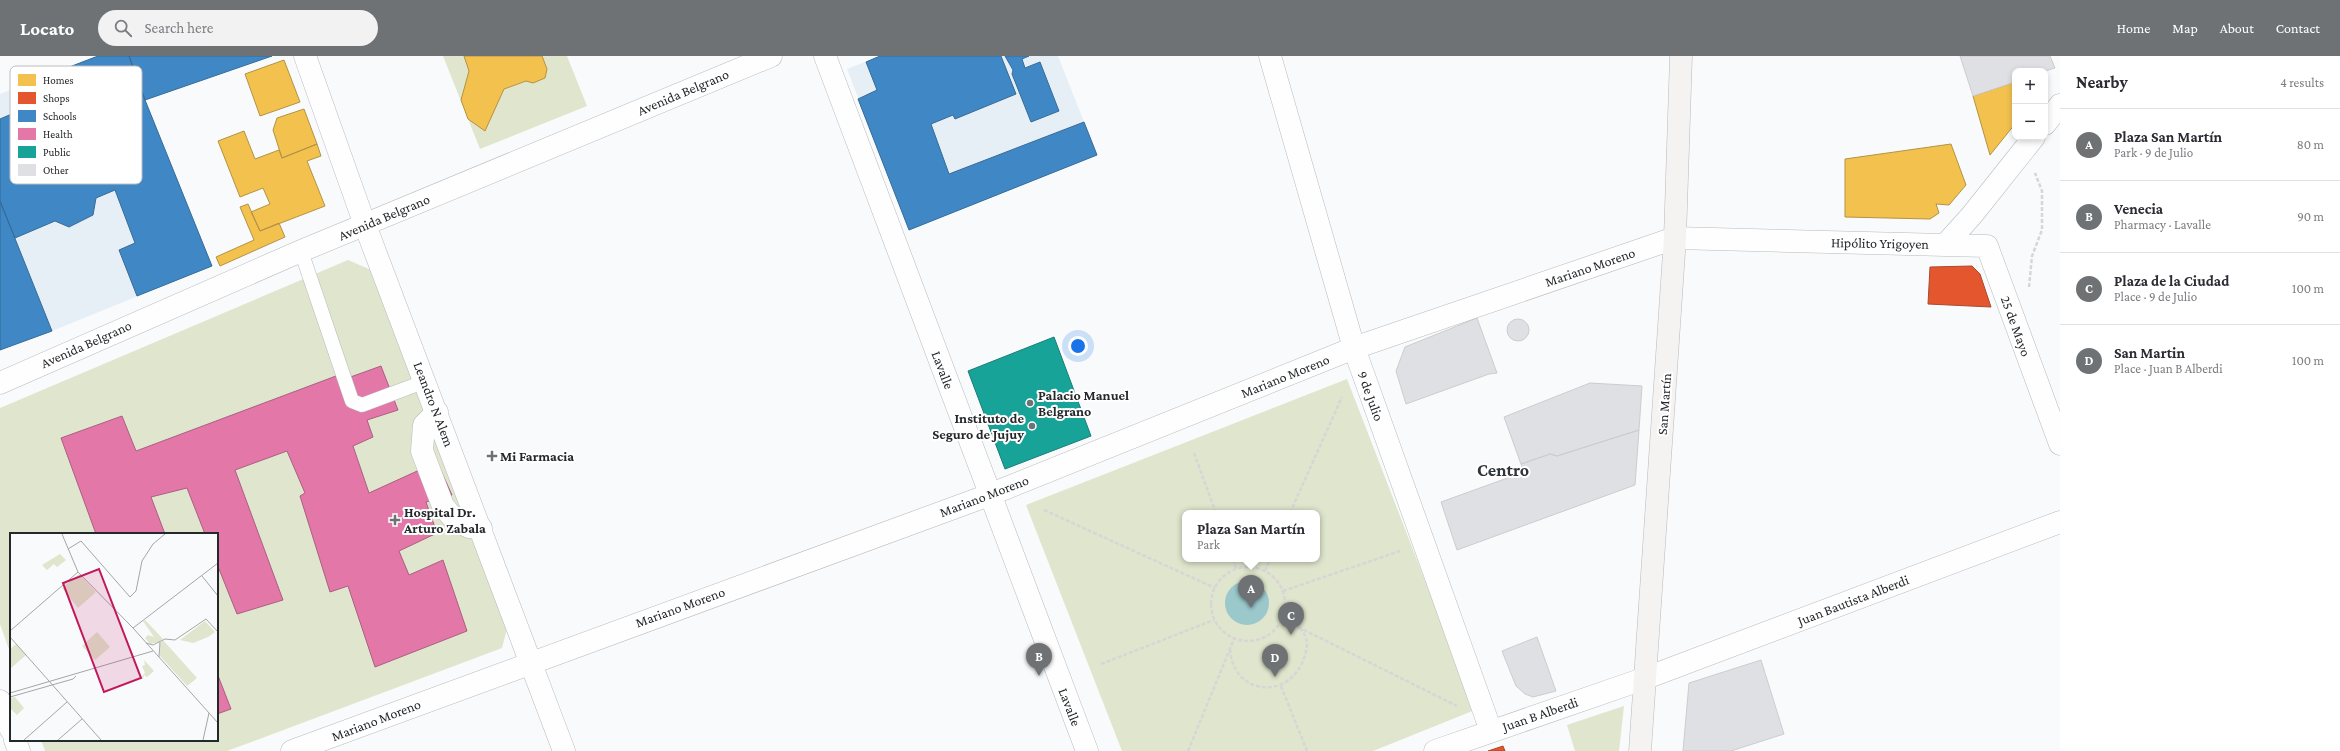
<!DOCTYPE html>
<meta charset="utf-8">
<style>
body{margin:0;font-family:"Crimson Pro",serif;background:#f2f2f3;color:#2b2b33}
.controls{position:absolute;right:12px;top:12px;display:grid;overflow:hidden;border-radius:8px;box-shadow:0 2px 6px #0003}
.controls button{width:36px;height:36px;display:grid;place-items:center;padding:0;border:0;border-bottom:1px solid #e1e1e2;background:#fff;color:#2b2b33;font:20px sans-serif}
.you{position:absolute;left:1078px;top:290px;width:14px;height:14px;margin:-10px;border:3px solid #fff;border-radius:50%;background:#1a73e8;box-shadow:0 0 0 6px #1a73e833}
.badge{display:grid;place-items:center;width:26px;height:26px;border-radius:50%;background:#6f7274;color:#fff;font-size:13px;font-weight:700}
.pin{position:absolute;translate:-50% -33px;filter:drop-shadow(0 1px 2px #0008)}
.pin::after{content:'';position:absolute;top:21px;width:14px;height:12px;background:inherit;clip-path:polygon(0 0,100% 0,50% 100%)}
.popup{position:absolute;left:1182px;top:454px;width:138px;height:52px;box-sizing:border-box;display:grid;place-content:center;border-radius:8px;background:#fff;filter:drop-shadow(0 1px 3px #0005);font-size:13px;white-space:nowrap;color:#7c7c81}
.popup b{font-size:15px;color:#2b2b33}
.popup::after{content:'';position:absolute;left:50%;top:100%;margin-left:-8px;border:8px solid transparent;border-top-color:#fff}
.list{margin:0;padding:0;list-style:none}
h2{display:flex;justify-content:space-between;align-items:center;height:52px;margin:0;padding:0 16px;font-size:17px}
h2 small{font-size:13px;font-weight:400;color:#7c7c81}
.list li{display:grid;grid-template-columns:26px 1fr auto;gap:12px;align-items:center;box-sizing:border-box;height:72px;padding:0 16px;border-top:1px solid #e1e1e2}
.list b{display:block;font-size:15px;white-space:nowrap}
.list p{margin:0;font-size:13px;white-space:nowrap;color:#7c7c81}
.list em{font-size:13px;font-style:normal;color:#7c7c81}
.icon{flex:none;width:22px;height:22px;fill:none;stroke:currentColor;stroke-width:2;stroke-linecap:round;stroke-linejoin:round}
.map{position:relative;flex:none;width:2060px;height:695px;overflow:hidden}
header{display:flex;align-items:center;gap:24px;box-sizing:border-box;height:56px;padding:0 20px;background:#6f7274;color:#fff}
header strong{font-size:19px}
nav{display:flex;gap:22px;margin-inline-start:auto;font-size:14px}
.search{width:280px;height:36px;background:#f2f2f3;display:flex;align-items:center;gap:10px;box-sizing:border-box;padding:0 14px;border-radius:22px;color:#7c7c81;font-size:15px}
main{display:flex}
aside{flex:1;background:#fff}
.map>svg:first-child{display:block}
.built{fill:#e7eff6}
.green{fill:#e0e5cd;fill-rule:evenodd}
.water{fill:#9ac8cb}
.homes{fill:#f2c14e;stroke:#b49344}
.shops{fill:#e4572e;stroke:#ab492d}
.schools{fill:#3f88c5;stroke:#376b97}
.health{fill:#e377a8;stroke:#aa5f82}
.public{fill:#17a398;stroke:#1b7e77}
.building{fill:#dee0e3;stroke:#cbcdcf}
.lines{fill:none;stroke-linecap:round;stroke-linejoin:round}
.service-casing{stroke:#b8babc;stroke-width:15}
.minor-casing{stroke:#b8babc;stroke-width:23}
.tertiary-casing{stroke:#b8babc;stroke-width:23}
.secondary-casing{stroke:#b8babc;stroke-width:23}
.path{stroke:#d6d6d7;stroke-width:2.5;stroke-dasharray:4 2;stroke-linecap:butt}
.service{stroke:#fefeff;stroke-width:14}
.minor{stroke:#fefeff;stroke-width:22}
.tertiary{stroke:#fefeff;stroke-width:22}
.secondary{stroke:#f5f2f2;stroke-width:22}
.poi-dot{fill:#6f7274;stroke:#fff;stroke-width:1.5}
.labels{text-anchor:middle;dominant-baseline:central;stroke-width:4;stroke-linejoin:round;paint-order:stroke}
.street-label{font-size:14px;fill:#25282b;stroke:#fff}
.poi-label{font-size:14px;font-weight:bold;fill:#25282b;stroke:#fff;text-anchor:start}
.district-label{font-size:18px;font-weight:bold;fill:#2d343a;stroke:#fff}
.inset-road{fill:none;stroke:#a4a6a8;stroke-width:1}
.view{fill:#c2185b;fill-opacity:0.15;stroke:#c2185b;stroke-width:2}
.inset-edge{fill:none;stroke:#25282b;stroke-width:2}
.key{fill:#fff;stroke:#bebebf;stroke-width:1}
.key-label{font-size:11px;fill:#25282b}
</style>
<header>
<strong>Locato</strong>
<div class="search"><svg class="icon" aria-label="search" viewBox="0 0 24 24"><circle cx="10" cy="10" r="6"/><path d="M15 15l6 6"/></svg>Search here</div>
<nav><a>Home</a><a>Map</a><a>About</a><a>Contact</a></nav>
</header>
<main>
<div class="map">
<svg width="2060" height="695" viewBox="0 0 2060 695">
<rect width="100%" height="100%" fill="#f8fafc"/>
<path class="built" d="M 98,0 L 129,0 L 145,44 L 212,210 L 52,275 L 0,145 L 0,38 Z
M 880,0 L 1058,0 L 1097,99 L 909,174 L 847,13 Z"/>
<path class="green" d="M 443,0 L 567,0 L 587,50 L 480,93 Z
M 348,204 L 371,214 L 508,569 L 502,592 L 227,695 L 45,695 L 41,684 L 217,684 L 217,478 L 11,478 L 11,599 L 0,568 L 0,352 Z
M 1347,323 L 1475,654 L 1373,695 L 1122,695 L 1026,449 ZM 1185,457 L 1317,457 L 1317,503 L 1185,503 Z
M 1624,650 L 1619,695 L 1575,695 L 1567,669 Z"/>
<path class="water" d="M1225 547a22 22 0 1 1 44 0a22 22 0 1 1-44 0Z"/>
<path class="homes" d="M 464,0 L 542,0 L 547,13 L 545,22 L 533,27 L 526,25 L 504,33 L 485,75 L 468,63 L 461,44 L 469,15 Z
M 284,4 L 300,46 L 260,60 L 245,18 Z
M 2015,26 L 2015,68 L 1990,99 L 1973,40 Z
M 304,53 L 317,88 L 282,102 L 273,74 L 277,62 Z
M 244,75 L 255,103 L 279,94 L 282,102 L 317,88 L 321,100 L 307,105 L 325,150 L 260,175 L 251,156 L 270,148 L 263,132 L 240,141 L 218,85 Z
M 1951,88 L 1966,129 L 1949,149 L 1936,148 L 1939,157 L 1930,163 L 1845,161 L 1845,103 Z
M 248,148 L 260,175 L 279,167 L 285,181 L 220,210 L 216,201 L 254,184 L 240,151 Z"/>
<path class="shops" d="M 1972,210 L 1980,218 L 1991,251 L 1928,248 L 1930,211 Z
M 1503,690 L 1505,695 L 1488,695 Z"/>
<path class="schools" d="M 98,0 L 129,0 L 145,44 L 212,210 L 137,240 L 119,194 L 135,187 L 115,134 L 96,142 L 93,159 L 69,171 L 55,165 L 15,182 L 0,145 L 0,63 L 21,54 L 12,33 Z
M 129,0 L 272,0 L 145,44 Z
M 880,0 L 1001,0 L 1016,38 L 955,63 L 953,59 L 931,68 L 949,118 L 1084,66 L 1097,99 L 909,174 L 858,43 L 877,34 L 866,6 Z
M 1005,0 L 1029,0 L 1022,3 L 1025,12 L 1040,6 L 1059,55 L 1031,66 L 1012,18 L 1013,14 Z
M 0,145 L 52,275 L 0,294 Z"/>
<path class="health" d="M 381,310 L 398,354 L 367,364 L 373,381 L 353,390 L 369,437 L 437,406 L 452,439 L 426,446 L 437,477 L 399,495 L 409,519 L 443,504 L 467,575 L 375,611 L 348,530 L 330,536 L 300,440 L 305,437 L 287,395 L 235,414 L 283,544 L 237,558 L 217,508 L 217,478 L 205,478 L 187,432 L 151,441 L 165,478 L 96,478 L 61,382 L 122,360 L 136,395 L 344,317 L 345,323 Z
M 217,617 L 231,653 L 217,658 Z"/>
<path class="public" d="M 1054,281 L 1091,380 L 1005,413 L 968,315 Z"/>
<path class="building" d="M 1960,0 L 2050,0 L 2055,12 L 2045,15 L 2015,15 L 2015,26 L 1973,40 Z
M 1477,262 L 1497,317 L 1489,318 L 1406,348 L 1396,315 L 1405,291 Z
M1507 274a11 11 0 1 1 22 0a11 11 0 1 1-22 0Z
M 1590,327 L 1642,330 L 1639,374 L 1557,400 L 1550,398 L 1521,408 L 1504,361 Z
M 1639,374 L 1635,429 L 1457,494 L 1441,446 L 1524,416 L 1521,408 L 1550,398 L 1557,400 Z
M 1537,581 L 1556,635 L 1533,641 L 1525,638 L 1516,630 L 1502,595 Z
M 1761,604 L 1784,678 L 1731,695 L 1683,695 L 1689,627 Z"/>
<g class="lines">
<defs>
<path id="service" d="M 301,195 L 352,345 L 362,349 L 426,325"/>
<path id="minor" d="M 305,0 L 365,169 L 564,695
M 825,0 L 1087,695
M 1270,0 L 1354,292 L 1491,675
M 2045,68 L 2060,49
M 1945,189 L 1987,190 L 2060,388
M 437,356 L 424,369 L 422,395 L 443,450 L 455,464 L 469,471 L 481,472
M 292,695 L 989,439 L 1354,292 L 1675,182 L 1945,189 L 1972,159 L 2034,81
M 1435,695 L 1646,622 L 2060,466"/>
<path id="tertiary" d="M 0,327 L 301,195 L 771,0
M 0,645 L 11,674
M 15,684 L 19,695"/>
<path id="secondary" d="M 1640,695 L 1675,182 L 1681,0"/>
</defs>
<use href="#service" class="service-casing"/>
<use href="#minor" class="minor-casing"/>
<use href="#tertiary" class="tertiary-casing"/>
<use href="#secondary" class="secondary-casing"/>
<path class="path" d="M 2029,231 L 2032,200 L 2042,174 L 2042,135 L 2035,117
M 1194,397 L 1216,457
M 1044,454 L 1215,532
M 1290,457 L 1342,341
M 1233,503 L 1236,513
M1211 548a37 37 0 1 1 74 0a37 37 0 1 1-74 0Z
M 1265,515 L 1270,503
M 1283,535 L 1400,495
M 1282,563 L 1457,650
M 1230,593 C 1233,641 1292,645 1305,599 C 1308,588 1308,582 1301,573
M 1101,608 L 1214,564
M 1281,630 L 1307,695
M 1188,695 L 1234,583"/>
<use href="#service" class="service"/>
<use href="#minor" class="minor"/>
<use href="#tertiary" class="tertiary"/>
<use href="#secondary" class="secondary"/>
</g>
<g class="poi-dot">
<circle cx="1030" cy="347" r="4"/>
<circle cx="1032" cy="370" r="4"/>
<path d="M490 394h4v4h4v4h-4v4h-4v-4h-4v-4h4z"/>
<path d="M393 458h4v4h4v4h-4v4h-4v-4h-4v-4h4z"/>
</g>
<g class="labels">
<g class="street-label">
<text transform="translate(683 36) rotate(-23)">Avenida Belgrano</text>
<text transform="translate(384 161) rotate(-23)">Avenida Belgrano</text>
<text transform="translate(1880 187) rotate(1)">Hipólito Yrigoyen</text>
<text transform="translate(1590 211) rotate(-19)">Mariano Moreno</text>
<text transform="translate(2016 270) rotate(70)">25 de Mayo</text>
<text transform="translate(86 288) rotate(-24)">Avenida Belgrano</text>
<text transform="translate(943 314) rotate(69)">Lavalle</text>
<text transform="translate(1285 320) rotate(-22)">Mariano Moreno</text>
<text transform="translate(1371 340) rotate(70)">9 de Julio</text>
<text transform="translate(434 348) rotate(69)">Leandro N Alem</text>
<text transform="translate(1664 348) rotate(-86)">San Martín</text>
<text transform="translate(984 440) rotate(-21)">Mariano Moreno</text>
<text transform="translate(1853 544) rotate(-21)">Juan Bautista Alberdi</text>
<text transform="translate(680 551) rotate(-20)">Mariano Moreno</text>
<text transform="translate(1070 651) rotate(69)">Lavalle</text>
<text transform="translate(1540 658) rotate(-19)">Juan B Alberdi</text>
<text transform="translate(376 664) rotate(-21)">Mariano Moreno</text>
</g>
<g class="poi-label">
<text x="1038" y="339">Palacio Manuel<tspan x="1038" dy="16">Belgrano</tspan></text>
<text x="1024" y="362" text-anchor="end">Instituto de<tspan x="1024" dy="16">Seguro de Jujuy</tspan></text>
<text x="500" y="400">Mi Farmacia</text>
<text x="404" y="456">Hospital Dr.<tspan x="404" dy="16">Arturo Zabala</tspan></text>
</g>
<g class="district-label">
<text x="1503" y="414">Centro</text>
</g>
</g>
<g transform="translate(10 477)">
<rect width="208" height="208" fill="#f8fafc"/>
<path d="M 50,21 L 56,27 L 47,34 L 44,31 L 37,37 L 32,32 ZM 69,41 L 86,59 L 68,75 L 52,55 ZM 135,87 L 153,106 L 149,109 L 140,111 L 135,105 L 138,102 L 144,104 L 133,88 ZM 195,88 L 205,99 L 198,104 L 183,110 L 170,107 ZM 87,99 L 100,114 L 85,127 L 72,113 ZM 153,107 L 187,145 L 177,153 L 150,123 L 150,111 ZM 6,111 L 16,122 L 0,136 L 0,116 ZM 134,127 L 144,138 L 137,144 L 134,142 L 133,146 L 130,145 L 135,140 L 132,133 L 135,132 ZM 5,164 L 14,175 L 7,182 L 0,175 L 0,165 Z" fill="#e0e5cd"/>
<path class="inset-road" d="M 52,1 L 68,39 L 123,95M 58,16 L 71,8 L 120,64 L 126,58 L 132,28 L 143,11 L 155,1M 208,30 L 123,95 L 208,190M 192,43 L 208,63M 0,98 L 68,39M 0,104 L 39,148M 136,110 L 143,112 L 155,106 L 165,107 L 196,86 L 208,99M 149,124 L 150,109M 39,148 L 91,207M 0,160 L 143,118M 0,164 L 63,146 L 66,143M 14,207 L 57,169M 48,207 L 72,186M 193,207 L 199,180"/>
<path class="view" d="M 89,36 L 131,145 L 94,159 L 53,50 Z"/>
<rect width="208" height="208" class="inset-edge"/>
</g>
<rect x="10" y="10" width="132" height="118" rx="6" class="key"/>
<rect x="18" y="18" width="18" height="12" fill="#f2c14e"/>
<rect x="18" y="36" width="18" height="12" fill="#e4572e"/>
<rect x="18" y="54" width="18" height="12" fill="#3f88c5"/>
<rect x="18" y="72" width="18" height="12" fill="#e377a8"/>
<rect x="18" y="90" width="18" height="12" fill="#17a398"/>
<rect x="18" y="108" width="18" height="12" fill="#dee0e3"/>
<g class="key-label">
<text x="43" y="28">Homes</text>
<text x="43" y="46">Shops</text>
<text x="43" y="64">Schools</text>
<text x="43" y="82">Health</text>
<text x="43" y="100">Public</text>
<text x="43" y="118">Other</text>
</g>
</svg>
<div class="controls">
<button>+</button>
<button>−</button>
</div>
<div class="you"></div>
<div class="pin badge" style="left:1251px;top:552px">A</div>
<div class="popup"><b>Plaza San Martín</b>Park</div>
<div class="pin badge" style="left:1039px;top:620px">B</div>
<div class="pin badge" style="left:1291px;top:579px">C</div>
<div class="pin badge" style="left:1275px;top:621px">D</div>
</div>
<aside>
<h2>Nearby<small>4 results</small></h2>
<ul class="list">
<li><span class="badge">A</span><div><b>Plaza San Martín</b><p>Park · 9 de Julio</p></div><em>80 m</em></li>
<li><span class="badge">B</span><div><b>Venecia</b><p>Pharmacy · Lavalle</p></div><em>90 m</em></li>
<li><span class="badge">C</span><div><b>Plaza de la Ciudad</b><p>Place · 9 de Julio</p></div><em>100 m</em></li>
<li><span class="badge">D</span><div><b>San Martin</b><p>Place · Juan B Alberdi</p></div><em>100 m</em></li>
</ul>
</aside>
</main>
